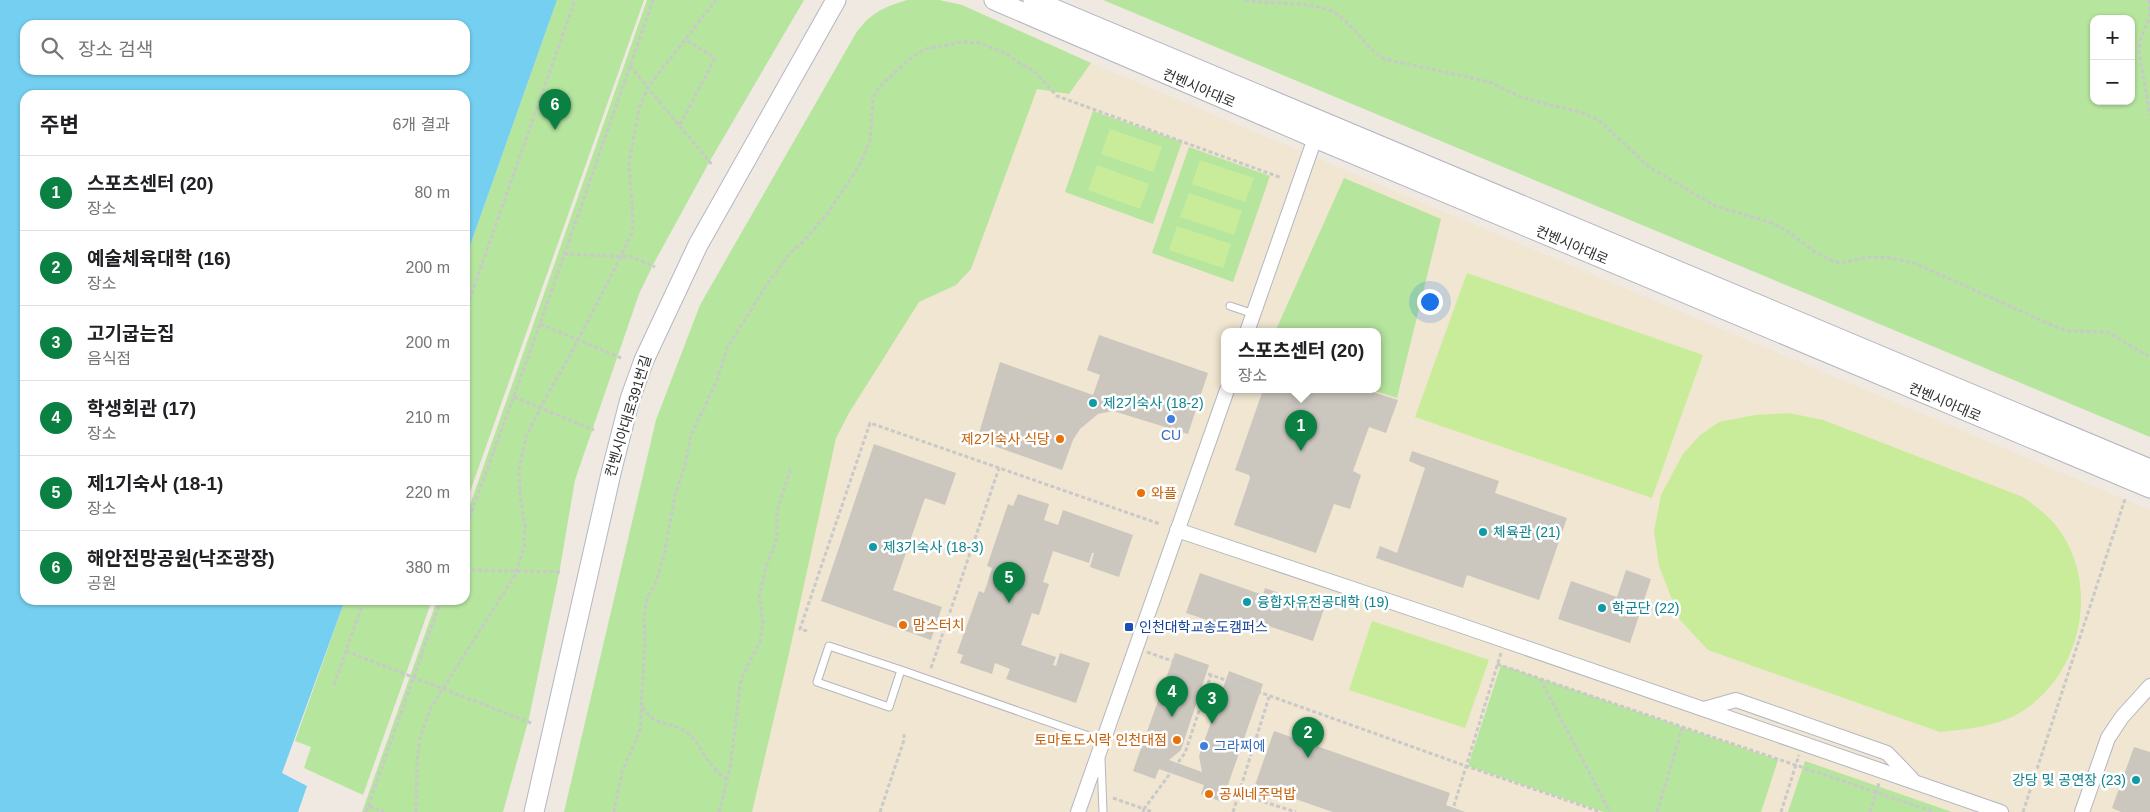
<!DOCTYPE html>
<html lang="ko">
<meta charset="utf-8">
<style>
body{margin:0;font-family:Helvetica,"Noto Sans KR",sans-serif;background:#f6f6f6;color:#202124}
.controls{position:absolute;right:15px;top:15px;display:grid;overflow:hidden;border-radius:10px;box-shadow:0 1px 4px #0004}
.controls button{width:45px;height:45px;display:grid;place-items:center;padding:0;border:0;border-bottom:1px solid #e0e0e0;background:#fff;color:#202124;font:25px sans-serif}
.you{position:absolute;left:1429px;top:301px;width:18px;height:18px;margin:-12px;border:4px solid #fff;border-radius:50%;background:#1a73e8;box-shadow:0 0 0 8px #1a73e833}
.badge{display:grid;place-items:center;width:32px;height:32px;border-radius:50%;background:#0b8043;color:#fff;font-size:16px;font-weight:700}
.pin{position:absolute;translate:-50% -41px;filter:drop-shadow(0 1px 2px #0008)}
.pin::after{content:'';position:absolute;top:26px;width:18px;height:15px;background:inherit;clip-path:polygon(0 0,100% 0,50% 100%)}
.popup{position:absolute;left:1221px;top:328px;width:160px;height:65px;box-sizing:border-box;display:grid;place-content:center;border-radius:10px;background:#fff;filter:drop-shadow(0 1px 4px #0005);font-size:16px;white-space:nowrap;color:#757577}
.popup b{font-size:19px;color:#202124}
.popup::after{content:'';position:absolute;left:50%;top:100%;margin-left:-10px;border:10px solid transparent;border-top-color:#fff}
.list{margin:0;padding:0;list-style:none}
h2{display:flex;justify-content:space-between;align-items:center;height:65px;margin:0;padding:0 20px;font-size:21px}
h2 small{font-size:16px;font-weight:400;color:#757577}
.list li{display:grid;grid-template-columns:32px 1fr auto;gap:15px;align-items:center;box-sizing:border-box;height:75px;padding:0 20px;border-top:1px solid #e0e0e0}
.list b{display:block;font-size:19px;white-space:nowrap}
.list p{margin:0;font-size:16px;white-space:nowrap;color:#757577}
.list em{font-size:16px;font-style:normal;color:#757577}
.icon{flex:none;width:28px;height:28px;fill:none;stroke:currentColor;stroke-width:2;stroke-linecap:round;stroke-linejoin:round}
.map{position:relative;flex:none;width:2150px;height:812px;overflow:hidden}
.search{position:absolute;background:#fff;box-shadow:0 1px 4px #0004;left:20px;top:20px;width:450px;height:55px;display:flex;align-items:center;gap:12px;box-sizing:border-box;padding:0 18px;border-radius:15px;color:#757577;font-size:19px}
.panel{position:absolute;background:#fff;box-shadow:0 1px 4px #0004;left:20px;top:90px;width:450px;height:515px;border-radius:15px}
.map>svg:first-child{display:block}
.education{fill:#f0e6d1;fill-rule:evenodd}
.green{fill:#b6e59e;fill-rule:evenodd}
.pitch{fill:#c9ec9a}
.water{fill:#75cff0;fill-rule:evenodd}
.building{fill:#cbc7bf}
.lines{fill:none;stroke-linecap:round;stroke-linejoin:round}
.lane-casing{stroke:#b4b7c1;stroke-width:9}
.street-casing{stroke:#b4b7c1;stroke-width:16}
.secondary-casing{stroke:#b4b7c1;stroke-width:21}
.path{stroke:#c9c9c9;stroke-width:3;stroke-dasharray:4 2.5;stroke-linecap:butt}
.lane{stroke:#fff;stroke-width:7}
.street{stroke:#fff;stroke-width:14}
.secondary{stroke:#fff;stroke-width:19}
.culture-dot{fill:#0f9aa8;stroke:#fff;stroke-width:2}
.shop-dot{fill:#3f7fe0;stroke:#fff;stroke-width:2}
.food-dot{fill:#e8710a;stroke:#fff;stroke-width:2}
.transit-dot{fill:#1a4fb4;stroke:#fff;stroke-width:2}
.labels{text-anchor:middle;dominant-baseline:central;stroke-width:5;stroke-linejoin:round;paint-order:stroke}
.street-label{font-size:14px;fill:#2e2e2e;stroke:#fff}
.culture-label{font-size:14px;fill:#0d838f;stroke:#fff;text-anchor:start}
.shop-label{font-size:14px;fill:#366cbe;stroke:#fff}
.food-label{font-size:14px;fill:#c56008;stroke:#fff;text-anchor:start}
.transit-label{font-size:14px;fill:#164399;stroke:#fff;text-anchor:start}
</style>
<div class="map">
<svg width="2150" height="812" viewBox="0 0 2150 812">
<rect width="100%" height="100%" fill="#efe9e1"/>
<path class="education" d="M 907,0 L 939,0 L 962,5 L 1091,63 L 2150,510 L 2150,812 L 564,812 L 656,420 L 700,305 L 856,33 L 868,18 L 886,7 ZM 1225,332 L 1377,332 L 1377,390 L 1225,390 Z"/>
<path class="green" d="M 557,0 L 644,0 L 465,506 L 465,260 Z
M 647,0 L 804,0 L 711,159 L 654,263 L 639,294 L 575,480 L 559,574 L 529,718 L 503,812 L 362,812 L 437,600 L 465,600 L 465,519 Z
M 907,0 L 939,0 L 962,5 L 1091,63 L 1069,94 L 1037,89 L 971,269 L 956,285 L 919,302 L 849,413 L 836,438 L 788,658 L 752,812 L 564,812 L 656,420 L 700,305 L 856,33 C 872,12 882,8 907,0 Z
M 1103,0 L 2150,0 L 2150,437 ZM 2094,19 L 2131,19 L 2131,101 L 2094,101 Z
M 1093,111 L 1182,142 L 1153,224 L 1065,192 Z
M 1189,147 L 1270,176 L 1233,282 L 1152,253 Z
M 1344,178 L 1441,219 L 1397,398 L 1372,390 L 1377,390 L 1377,332 L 1275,332 Z
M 345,600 L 432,600 L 363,795 L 304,768 L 311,747 L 295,741 Z
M 1501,665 L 1778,760 L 1761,812 L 1604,812 L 1468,766 Z
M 1805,761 L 1952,812 L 1788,812 Z"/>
<path class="pitch" d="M 1110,129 L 1162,147 L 1153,172 L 1101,154 Z
M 1200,160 L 1254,178 L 1245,202 L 1192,184 Z
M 1097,165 L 1149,184 L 1140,209 L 1088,190 Z
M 1189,193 L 1242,211 L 1234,235 L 1180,217 Z
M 1177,226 L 1231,244 L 1223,268 L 1169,250 Z
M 1467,273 L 1703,355 L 1652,498 L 1415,417 Z
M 1789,413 L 1823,420 L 2023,497 C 2038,508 2052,518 2062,534 C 2098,589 2081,670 2027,708 C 2002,726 1970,729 1940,732 L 1708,650 L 1680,620 L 1659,566 L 1654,531 L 1661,495 L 1683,454 L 1699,436 L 1719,422 L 1755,415 Z
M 1372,621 L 1489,660 L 1465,728 L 1349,690 Z"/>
<path class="water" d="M 0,0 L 557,0 L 465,260 L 465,95 L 25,95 L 25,600 L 345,600 L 282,773 L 307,786 L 298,812 L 0,812 ZM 25,25 L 465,25 L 465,70 L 25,70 Z"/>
<path class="building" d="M 1099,335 L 1208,373 L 1188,434 L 1113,411 L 1098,414 L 1080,429 L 1073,440 L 1062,470 L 977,440 L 1000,362 L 1093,395 L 1100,375 L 1087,370 Z
M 1263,390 L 1367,390 L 1398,400 L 1386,433 L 1369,427 L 1353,471 L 1361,475 L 1350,509 L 1334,504 L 1316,553 L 1234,525 L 1250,478 L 1249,475 L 1235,470 Z
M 874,444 L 956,473 L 945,505 L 925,498 L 893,590 L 942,607 L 931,640 L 821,601 Z
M 1412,451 L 1499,481 L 1495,493 L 1567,518 L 1539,600 L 1467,575 L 1463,588 L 1376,558 L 1380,546 L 1397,553 L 1425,468 L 1409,461 Z
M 1136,488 L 1147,492 L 1145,497 L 1135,493 Z
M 1018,494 L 1049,504 L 1044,520 L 1058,525 L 1063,510 L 1133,535 L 1119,577 L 1090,567 L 1094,553 L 1092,553 L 1089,563 L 1053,551 L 1043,582 L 1049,584 L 1039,615 L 1032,613 L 1021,645 L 1056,657 L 1053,665 L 1056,666 L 1060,653 L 1090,663 L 1076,703 L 1006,679 L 1010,669 L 995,663 L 992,674 L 960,663 L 963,655 L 957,653 L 979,591 L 984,593 L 992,568 L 987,566 L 1008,504 L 1013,506 Z
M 1626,570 L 1651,579 L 1630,643 L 1558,619 L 1571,581 L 1617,597 Z
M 1200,573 L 1263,595 L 1265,588 L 1324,609 L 1313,641 L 1254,621 L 1252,627 L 1236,623 L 1234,629 L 1186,613 Z
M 1175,653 L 1209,665 L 1181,750 L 1169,760 L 1202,772 L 1199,756 L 1229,671 L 1263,684 L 1222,802 L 1201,794 L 1204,785 L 1176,775 L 1159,769 L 1155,779 L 1133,771 Z
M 1274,731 L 1450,793 L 1446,805 L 1465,812 L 1333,812 L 1255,785 Z
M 2134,747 L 2150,752 L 2150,812 L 2121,812 L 2112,808 Z"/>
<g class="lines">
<defs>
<path id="lane" d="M 1230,306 L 1254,314
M 829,646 L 901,670 L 889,707 L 817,682 Z
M 901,670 L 1103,741
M 1101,759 L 1103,812"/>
<path id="street" d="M 1247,332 L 1315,138
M 1177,530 L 1451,622 L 2001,812
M 1704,709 L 1736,700 L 1887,753 L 1912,779
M 1078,812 L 1227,390
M 2082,812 L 2108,738 L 2122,717 L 2150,686"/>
<path id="secondary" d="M 994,0 L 1315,138 L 2150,488
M 1033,0 L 2150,469
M 534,812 L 612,469 L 630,399 L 644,360 L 698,245 L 836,0"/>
</defs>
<use href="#lane" class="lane-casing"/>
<use href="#street" class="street-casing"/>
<use href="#secondary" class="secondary-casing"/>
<path class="path" d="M 1245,0 C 1271,5 1315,0 1337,14 C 1355,27 1365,47 1384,59 L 1490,82 L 1523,98 L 1583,113 L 1599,120 L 1649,167 L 1715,206 L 1769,222 L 1786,230 L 1815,252 L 1828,259 L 1840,263 L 1870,257 L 1890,258 L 1914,263 L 2056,327 L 2070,331 L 2107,332 L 2150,357
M 2149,0 L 2150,16 L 2140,41 L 2139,52 L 2150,115
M 630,66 L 713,166
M 680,125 L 715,58 L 685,39
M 564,254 L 632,257 L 655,267
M 465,312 L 575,0
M 540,324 L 621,358
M 514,397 L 594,430
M 465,530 L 540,324 L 653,0
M 465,570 L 562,572
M 807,631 L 800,629 L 870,423 L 1160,524
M 346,651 L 531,723
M 1147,652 L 1466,766 L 1601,812
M 1497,664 L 1934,812
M 931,668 L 999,468
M 1540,679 L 1610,812
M 334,685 L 364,600
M 643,707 C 654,729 673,720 689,734 C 698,742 703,754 710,763 C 715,769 721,775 727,780
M 1239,794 L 1296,812
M 1113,798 L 1144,809 L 1185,753 L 1211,675
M 369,806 L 384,812
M 366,812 L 441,600
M 416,812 L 417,762 L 420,738 L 430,709 L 515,575 L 524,548 L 525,526 L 520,497 L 519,469 L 526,437 L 547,395 L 567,361 L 607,284 L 632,233 L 633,219 L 629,163 L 639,108 L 648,87 L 716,0
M 614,812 L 622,772 L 640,730 L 645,642 L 644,617 L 647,598 L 655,585 L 664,556 L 675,495 L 685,465 L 691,435 L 716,383 L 727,348 L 766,286 L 791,252 L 802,243 L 828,213 L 860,164 L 870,140 L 873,99 L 879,87 L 911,58 L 925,49 L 963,42 L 980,43 L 1007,54 L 1019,63 L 1034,71 L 1057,96 L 1282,178
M 719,812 L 730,768 L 741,679 L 760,641 L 763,622 L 759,597 L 766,567 L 777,538 L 777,511 L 791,467
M 880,812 L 904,740 L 904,733
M 1143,812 L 1144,809 L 1153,812
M 1233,812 L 1269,697
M 1452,812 L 1501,653
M 1657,812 L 1683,726
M 1781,812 L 1799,755
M 1870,812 L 1879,783
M 2023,812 L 2125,499"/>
<use href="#lane" class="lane"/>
<use href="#street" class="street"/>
<use href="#secondary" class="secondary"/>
</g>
<g class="culture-dot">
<circle cx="1093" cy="403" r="5"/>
<circle cx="1483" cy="532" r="5"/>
<circle cx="873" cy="547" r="5"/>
<circle cx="1247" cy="602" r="5"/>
<circle cx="1602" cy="608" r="5"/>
<circle cx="2136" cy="780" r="5"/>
</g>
<g class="shop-dot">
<circle cx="1171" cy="419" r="5"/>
<circle cx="1204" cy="746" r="5"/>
</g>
<g class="food-dot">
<circle cx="1060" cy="439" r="5"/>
<circle cx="1141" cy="493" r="5"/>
<circle cx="903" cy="625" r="5"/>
<circle cx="1177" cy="740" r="5"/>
<circle cx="1209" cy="794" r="5"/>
</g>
<rect class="transit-dot" x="1124" y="622" width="10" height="10" rx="2.5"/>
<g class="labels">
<g class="street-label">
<text transform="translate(1199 88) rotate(23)">컨벤시아대로</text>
<text transform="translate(1572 245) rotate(23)">컨벤시아대로</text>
<text transform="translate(1945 402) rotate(23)">컨벤시아대로</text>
<text transform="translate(628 416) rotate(-73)">컨벤시아대로391번길</text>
</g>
<g class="culture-label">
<text x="1103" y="403">제2기숙사 (18-2)</text>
<text x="1493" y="532">체육관 (21)</text>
<text x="883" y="547">제3기숙사 (18-3)</text>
<text x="1257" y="602">융합자유전공대학 (19)</text>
<text x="1612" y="608">학군단 (22)</text>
<text x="2126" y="780" text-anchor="end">강당 및 공연장 (23)</text>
</g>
<g class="shop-label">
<text x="1171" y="435">CU</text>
<text x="1214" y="746" text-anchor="start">그라찌에</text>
</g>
<g class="food-label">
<text x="1050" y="439" text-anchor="end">제2기숙사 식당</text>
<text x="1151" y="493">와플</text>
<text x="913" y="625">맘스터치</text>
<text x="1167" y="740" text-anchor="end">토마토도시락 인천대점</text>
<text x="1219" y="794">공씨네주먹밥</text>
</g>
<g class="transit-label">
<text x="1139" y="627">인천대학교송도캠퍼스</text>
</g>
</g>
</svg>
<div class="controls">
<button>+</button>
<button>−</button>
</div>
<div class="you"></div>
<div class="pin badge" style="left:1301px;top:451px">1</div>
<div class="popup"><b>스포츠센터 (20)</b>장소</div>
<div class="pin badge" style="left:1308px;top:758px">2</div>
<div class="pin badge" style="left:1212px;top:724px">3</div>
<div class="pin badge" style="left:1172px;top:717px">4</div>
<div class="pin badge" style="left:1009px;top:603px">5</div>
<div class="pin badge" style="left:555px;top:130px">6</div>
<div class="search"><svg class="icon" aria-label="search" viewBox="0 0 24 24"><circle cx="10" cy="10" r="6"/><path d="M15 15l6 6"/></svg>장소 검색</div>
<section class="panel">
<h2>주변<small>6개 결과</small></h2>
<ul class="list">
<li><span class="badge">1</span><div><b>스포츠센터 (20)</b><p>장소</p></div><em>80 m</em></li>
<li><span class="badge">2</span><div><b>예술체육대학 (16)</b><p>장소</p></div><em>200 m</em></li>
<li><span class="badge">3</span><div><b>고기굽는집</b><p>음식점</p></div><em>200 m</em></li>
<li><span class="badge">4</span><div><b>학생회관 (17)</b><p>장소</p></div><em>210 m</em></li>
<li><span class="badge">5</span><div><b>제1기숙사 (18-1)</b><p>장소</p></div><em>220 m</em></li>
<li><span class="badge">6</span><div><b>해안전망공원(낙조광장)</b><p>공원</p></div><em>380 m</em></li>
</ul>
</section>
</div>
